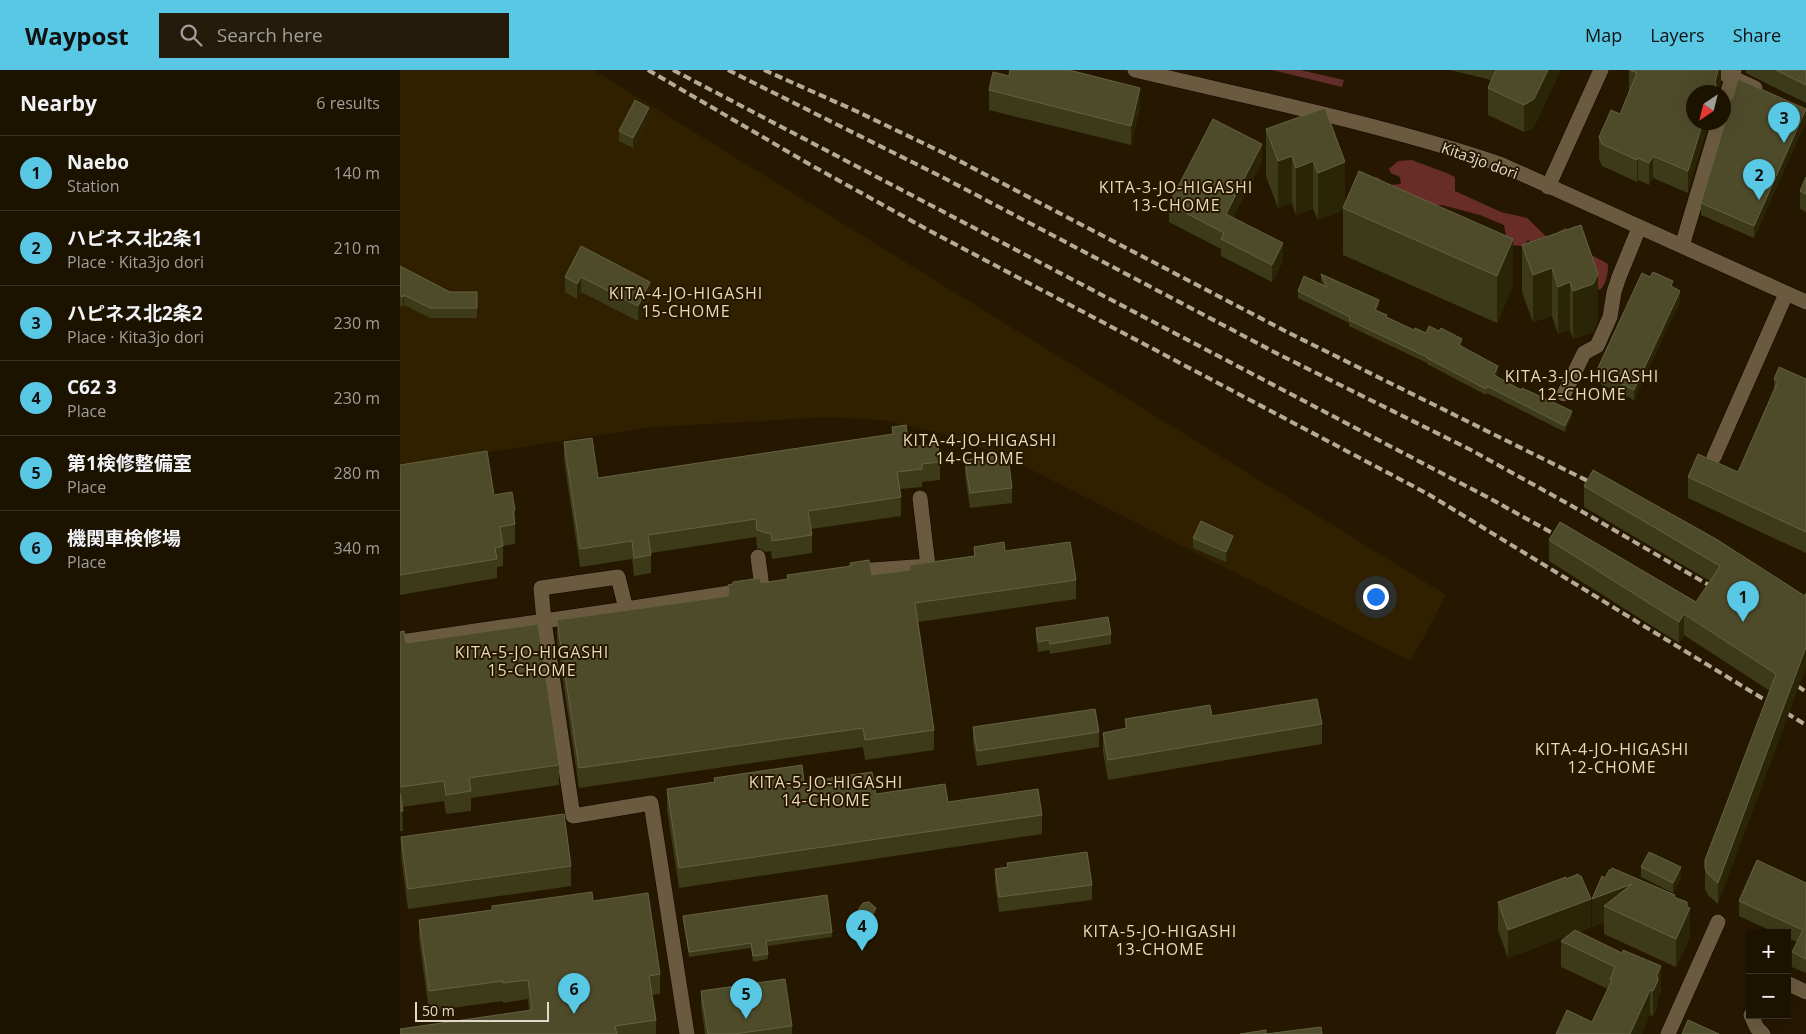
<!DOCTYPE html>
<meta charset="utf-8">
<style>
body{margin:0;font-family:"Open Sans","Noto Sans JP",sans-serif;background:#251b0a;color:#f1f3f6}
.controls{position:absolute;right:15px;bottom:15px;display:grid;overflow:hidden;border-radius:0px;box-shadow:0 5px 20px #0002}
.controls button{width:45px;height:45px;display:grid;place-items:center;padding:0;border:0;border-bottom:1px solid #3a3222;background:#1c1200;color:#f1f3f6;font:25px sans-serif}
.compass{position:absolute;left:1286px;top:15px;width:45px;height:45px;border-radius:50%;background:#1c1200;box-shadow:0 5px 20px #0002;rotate:215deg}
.scale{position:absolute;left:15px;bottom:12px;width:134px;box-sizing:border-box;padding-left:5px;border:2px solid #e3d9ca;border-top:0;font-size:14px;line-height:18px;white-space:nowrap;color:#e3d9ca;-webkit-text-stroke:4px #261800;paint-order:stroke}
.you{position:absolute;left:975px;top:526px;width:18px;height:18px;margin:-12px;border:4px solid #fff;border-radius:50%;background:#1a73e8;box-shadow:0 0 0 8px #1a73e833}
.badge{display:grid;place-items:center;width:32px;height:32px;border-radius:50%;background:#59c8e4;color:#111;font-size:16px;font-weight:700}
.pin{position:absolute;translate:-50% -41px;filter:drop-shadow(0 1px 2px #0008)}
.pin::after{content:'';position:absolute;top:26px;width:18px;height:15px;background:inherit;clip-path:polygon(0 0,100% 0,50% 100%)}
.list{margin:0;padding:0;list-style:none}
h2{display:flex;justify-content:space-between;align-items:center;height:65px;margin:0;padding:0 20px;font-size:21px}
h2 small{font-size:16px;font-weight:400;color:#a09e99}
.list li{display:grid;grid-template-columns:32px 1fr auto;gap:15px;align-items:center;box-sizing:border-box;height:75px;padding:0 20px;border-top:1px solid #3a3222}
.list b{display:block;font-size:19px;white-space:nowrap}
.list p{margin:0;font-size:16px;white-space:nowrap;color:#a09e99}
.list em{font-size:16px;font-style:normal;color:#a09e99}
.icon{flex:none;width:28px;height:28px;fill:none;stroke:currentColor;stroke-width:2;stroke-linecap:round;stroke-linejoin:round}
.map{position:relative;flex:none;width:1406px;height:964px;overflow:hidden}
header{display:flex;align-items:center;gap:30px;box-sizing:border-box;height:70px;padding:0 25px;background:#59c8e4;color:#111}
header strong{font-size:24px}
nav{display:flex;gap:28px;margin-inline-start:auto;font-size:18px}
.search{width:350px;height:45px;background:#251b0a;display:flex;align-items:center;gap:12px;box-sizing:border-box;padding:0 18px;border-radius:0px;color:#a09e99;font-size:19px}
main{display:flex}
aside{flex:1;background:#1c1200}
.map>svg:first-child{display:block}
.built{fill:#312000}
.green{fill:#612e29}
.forest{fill:#692d28}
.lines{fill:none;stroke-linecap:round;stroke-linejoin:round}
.minor-casing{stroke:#0f0400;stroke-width:16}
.minor{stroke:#6b5a3f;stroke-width:15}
.rail{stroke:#b5aa98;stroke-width:4;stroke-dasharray:8 4;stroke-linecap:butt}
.wall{fill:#3c3a18}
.shaded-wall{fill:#2b2507}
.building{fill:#4e4b2b;stroke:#656144}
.labels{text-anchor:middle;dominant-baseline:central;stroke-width:4;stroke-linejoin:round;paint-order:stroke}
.street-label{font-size:15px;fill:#e3d9ca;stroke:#261800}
.neighbourhood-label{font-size:16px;letter-spacing:1px;fill:#ecd9ba;stroke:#261800}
</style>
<header>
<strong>Waypost</strong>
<div class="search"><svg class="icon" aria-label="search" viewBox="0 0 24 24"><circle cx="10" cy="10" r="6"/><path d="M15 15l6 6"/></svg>Search here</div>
<nav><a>Map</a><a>Layers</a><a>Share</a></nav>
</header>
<main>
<aside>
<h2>Nearby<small>6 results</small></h2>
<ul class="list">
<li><span class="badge">1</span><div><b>Naebo</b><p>Station</p></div><em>140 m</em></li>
<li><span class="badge">2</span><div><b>ハピネス北2条1</b><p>Place · Kita3jo dori</p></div><em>210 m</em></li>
<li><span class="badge">3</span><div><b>ハピネス北2条2</b><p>Place · Kita3jo dori</p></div><em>230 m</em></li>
<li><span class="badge">4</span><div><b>C62 3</b><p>Place</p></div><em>230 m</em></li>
<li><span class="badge">5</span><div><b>第1検修整備室</b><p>Place</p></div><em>280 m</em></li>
<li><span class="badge">6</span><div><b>機関車検修場</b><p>Place</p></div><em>340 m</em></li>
</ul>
</aside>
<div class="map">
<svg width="1406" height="964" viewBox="0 0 1406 964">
<rect width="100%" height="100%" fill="#261800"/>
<path class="built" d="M 0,0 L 193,0 L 1046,525 L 1011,591 L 604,386 L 541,363 L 482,350 L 431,347 L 252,357 L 30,391 L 0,401 Z"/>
<path class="green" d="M 872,0 L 900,0 L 944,10 L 942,17 Z"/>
<path class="forest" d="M 1012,90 C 1027,96 1041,100 1055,107 L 1055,121 L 1101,142 L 1127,148 L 1154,174 L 1163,174 L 1158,162 L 1165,158 L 1184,167 L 1188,183 L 1208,194 C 1208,203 1207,213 1200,220 L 1196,218 L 1139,179 L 1128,170 L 1124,176 L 1112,175 L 1107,171 L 1104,155 L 1080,145 L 1042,135 L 1021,136 L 966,114 L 976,107 L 990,115 L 1001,114 L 1000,107 L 991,103 L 989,99 L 998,91 Z"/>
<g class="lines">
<defs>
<path id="minor" d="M 735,0 C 857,29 981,54 1100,94 L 1406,232
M 1316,0 L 1355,18
M 1324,36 L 1334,0
M 1148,117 L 1201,0
M 1282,176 L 1319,52
M 1164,324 L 1184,283 L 1197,276 L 1210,247 L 1214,222 L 1219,207 L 1239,158
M 1314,387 L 1386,224
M 358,487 L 362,517
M 450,503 L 472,500 L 528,496 L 520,428
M 226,539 L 218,507 L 141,518 L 144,551 L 173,746 L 251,733 L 287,964
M 0,572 L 226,539 L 349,520
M 1387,913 L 1406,922
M 1351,945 L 1357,958 L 1363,964
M 1268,964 L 1318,852"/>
</defs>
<use href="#minor" class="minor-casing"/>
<use href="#minor" class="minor"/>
<path class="rail" d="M 248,0 L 409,94 L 530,161 L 1028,424 L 1406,655
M 273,0 L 1089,428 L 1165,470
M 328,0 L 544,108 L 878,284 L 1071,380 L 1181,441 L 1321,522
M 364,0 L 456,41 L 550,86 L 889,263 L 1198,416
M 1388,609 L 1406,622"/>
</g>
<path class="wall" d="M 1050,0 L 1160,0 L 1160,1 L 1134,57 L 1124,62 L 1088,45 L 1088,18 L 1091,10 Z
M 1229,0 L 1321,0 L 1321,13 L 1294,22 L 1288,123 L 1253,108 L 1249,115 L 1238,110 L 1237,112 L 1202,96 L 1199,89 L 1199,67 L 1220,44 L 1229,21 Z
M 1346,0 L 1406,0 L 1406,33 L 1346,3 Z
M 589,20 L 740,37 L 731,75 L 589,40 Z
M 1325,33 L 1406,51 L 1354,168 L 1301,145 L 1301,133 L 1327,47 L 1325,45 Z
M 925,38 L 945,133 L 959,101 L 1113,216 L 1097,253 L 943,185 L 943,140 L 918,150 L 913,139 L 896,145 L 892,133 L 878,138 L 866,106 L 866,59 Z
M 249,48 L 233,78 L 219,71 L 219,61 Z
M 862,92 L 833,147 L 883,191 L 872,212 L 821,186 L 821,179 L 769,152 L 769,134 Z
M 1406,107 L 1406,142 L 1400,139 L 1400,121 Z
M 1181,155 L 1198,251 L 1193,262 L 1173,269 L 1170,260 L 1158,264 L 1152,246 L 1133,252 L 1122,222 L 1122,175 Z
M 181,176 L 250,227 L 238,251 L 181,222 L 177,229 L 165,222 L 165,207 Z
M 0,196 L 50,222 L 77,222 L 77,248 L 30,248 L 4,235 L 3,237 L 0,236 Z
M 921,204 L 979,236 L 977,241 L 987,247 L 1014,260 L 1026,263 L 1062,275 L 1061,277 L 1098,302 L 1096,306 L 1172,347 L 1165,362 L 1087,323 L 1086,325 L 1027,294 L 1027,293 L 949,256 L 949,253 L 898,228 L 898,221 L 924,216 L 921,211 Z
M 1273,217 L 1280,231 L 1234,330 L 1196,312 L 1196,302 Z
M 1374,309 L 1406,309 L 1406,483 L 1288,428 L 1288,407 L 1338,402 L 1374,322 Z
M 492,357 L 509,377 L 540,392 L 540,410 L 522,412 L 522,417 L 500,419 L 501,427 L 501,446 L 411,459 L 412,465 L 412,483 L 372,489 L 371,481 L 366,482 L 357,478 L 356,467 L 251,483 L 251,503 L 234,506 L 232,489 L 180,497 L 164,390 L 164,372 L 198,408 L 492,364 Z
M 565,390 L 612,418 L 612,433 L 570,438 L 565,405 Z
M 0,395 L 94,425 L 115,440 L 115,474 L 103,476 L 103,496 L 97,497 L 97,508 L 0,525 Z
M 1184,416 L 1405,526 L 1318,834 L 1308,825 L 1305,819 L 1305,790 L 1370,621 L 1284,565 L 1279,573 L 1149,491 L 1149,470 L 1296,532 L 1310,511 L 1184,437 Z
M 793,468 L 833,476 L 826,492 L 793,478 Z
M 574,477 L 605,481 L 676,510 L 676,529 L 518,552 L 534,660 L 534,680 L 465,690 L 463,677 L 179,718 L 157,570 L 157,550 L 328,526 L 328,515 L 361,513 L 387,509 L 387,505 L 450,496 L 450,493 L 472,505 L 510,500 L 510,495 L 574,486 Z
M 636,558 L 711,564 L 711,574 L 650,584 L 649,580 L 638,582 L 636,568 Z
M 0,562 L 6,573 L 159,695 L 159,715 L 71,728 L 71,741 L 46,744 L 44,731 L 2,737 L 3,761 L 0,761 Z
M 812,646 L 922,654 L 922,674 L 708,710 L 703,682 L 703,663 L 725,659 L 725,649 Z
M 573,657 L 699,662 L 699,677 L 577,696 L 573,672 Z
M 314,708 L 404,712 L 476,724 L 548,732 L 642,745 L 642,764 L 279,818 L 267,739 L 267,719 L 314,713 Z
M 1,767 L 171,796 L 171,816 L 8,839 L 1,786 Z
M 607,793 L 692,815 L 692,830 L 599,842 L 595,814 L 595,799 L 607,797 Z
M 1241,797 L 1281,807 L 1273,823 L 1241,807 Z
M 1205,808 L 1275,827 L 1290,867 L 1276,897 L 1204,864 L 1204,852 L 1192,857 Z
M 1406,813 L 1406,903 L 1392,897 L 1392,882 L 1397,872 L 1387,868 L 1387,863 L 1376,863 L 1339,846 L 1339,831 Z
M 193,831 L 260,904 L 260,924 L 252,925 L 256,950 L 256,964 L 0,964 L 129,941 L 128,929 L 103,933 L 103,931 L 29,941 L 19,869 L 19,850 L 92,840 L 92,836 Z
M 1098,832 L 1191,857 L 1178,862 L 1261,921 L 1258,928 L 1258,935 L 1253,946 L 1250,945 L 1192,952 L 1208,919 L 1161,897 L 1161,871 L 1169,865 L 1108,888 L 1098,860 Z
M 457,842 L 476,843 L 469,855 L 457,847 Z
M 283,846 L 432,862 L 432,867 L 367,876 L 368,889 L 353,892 L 351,878 L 289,887 L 283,851 Z
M 301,921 L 392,956 L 392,964 L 305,964 L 301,936 Z"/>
<path class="shaded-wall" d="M 1148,0 L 1160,0 L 1160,1 L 1134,57 L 1124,62 L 1124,35 Z
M 1318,0 L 1321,0 L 1321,13 L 1318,22 L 1314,22 L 1315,12 Z
M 740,18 L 740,37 L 731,75 L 731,56 Z
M 249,38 L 249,48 L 233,78 L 233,68 Z
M 1406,39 L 1406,51 L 1354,168 L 1354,156 Z
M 1303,52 L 1309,52 L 1288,123 L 1288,101 Z
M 862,74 L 862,92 L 826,161 L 826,144 Z
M 892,86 L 892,133 L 878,138 L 878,91 Z
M 1253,86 L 1253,108 L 1249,115 L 1249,93 Z
M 1238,88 L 1238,110 L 1237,112 L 1237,90 Z
M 913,91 L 913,139 L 896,145 L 896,98 Z
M 945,92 L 945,139 L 943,138 L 943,140 L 918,150 L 918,103 Z
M 1113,169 L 1113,216 L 1097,253 L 1097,206 Z
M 883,173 L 883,191 L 872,212 L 872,195 Z
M 1152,198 L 1152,246 L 1133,252 L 1133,205 Z
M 1198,204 L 1198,251 L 1193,262 L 1173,269 L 1173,221 Z
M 181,207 L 181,222 L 177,229 L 177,214 Z
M 250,212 L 250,227 L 238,251 L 238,236 Z
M 1170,212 L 1170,260 L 1158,264 L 1158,217 Z
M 1280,221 L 1280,231 L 1234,330 L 1234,320 Z
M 4,225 L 4,235 L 3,237 L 3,227 Z
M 979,230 L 979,236 L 975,246 L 975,240 Z
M 1062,269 L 1062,275 L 1059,281 L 1059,275 Z
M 1098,296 L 1098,302 L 1094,311 L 1094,305 Z
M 1172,341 L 1172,347 L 1165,362 L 1165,356 Z
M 833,466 L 833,476 L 826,492 L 826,482 Z
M 1284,544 L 1284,565 L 1279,573 L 1279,552 Z
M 1406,577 L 1406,598 L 1318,834 L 1318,813 Z
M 1281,797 L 1281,807 L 1273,823 L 1273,813 Z
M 1232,814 L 1204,836 L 1204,852 L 1192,857 L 1192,829 Z
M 1191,829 L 1191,857 L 1108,888 L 1108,860 Z
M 476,838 L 476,843 L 469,855 L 469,850 Z
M 1290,838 L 1290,867 L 1276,897 L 1276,869 Z
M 1261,896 L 1261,921 L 1258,928 L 1258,935 L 1253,946 L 1253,921 L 1257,905 Z
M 1250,920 L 1250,945 L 1242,964 L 1230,964 Z"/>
<path class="building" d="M 610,0 L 669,0 L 740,18 L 731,56 L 589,20 L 593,2 L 609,6 Z
M 1096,0 L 1148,0 L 1134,29 L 1124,35 L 1088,18 Z
M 1230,0 L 1318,0 L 1315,12 L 1318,21 L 1314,22 L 1294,22 L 1294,52 L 1303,52 L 1288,101 L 1253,86 L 1249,93 L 1238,88 L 1237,90 L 1202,74 L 1199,67 L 1211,40 L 1220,44 L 1237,3 Z
M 1376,0 L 1406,0 L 1406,15 Z
M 1338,9 L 1406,39 L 1354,156 L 1301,133 L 1328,43 L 1328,37 L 1325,33 L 1330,31 L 1333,27 Z
M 235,30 L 249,38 L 233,68 L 219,61 Z
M 925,38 L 945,92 L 918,103 L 913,91 L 896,98 L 892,86 L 878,91 L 866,59 Z
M 813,49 L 862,74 L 826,144 L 883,173 L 872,195 L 821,169 L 824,163 L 769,134 Z
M 959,101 L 1113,169 L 1097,206 L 943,138 Z
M 1406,107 L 1406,124 L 1400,121 Z
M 1181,155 L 1198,204 L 1193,214 L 1173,221 L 1170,212 L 1158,217 L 1152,198 L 1133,205 L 1122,175 Z
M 181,176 L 250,212 L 238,236 L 181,207 L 177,214 L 165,207 Z
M 0,196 L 50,222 L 77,222 L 77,238 L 30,238 L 4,225 L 3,227 L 0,226 Z
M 1253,202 L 1273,211 L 1271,216 L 1280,221 L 1234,320 L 1196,302 L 1242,203 L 1250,207 Z
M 921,204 L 979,230 L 975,240 L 987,245 L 986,247 L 1014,260 L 1015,258 L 1026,263 L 1029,256 L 1039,261 L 1041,258 L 1062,269 L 1059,275 L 1098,296 L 1094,305 L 1121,320 L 1122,318 L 1172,341 L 1165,356 L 1087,316 L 1086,319 L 1027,288 L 1027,287 L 949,250 L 950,247 L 898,221 L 904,206 L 927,217 Z
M 1379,297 L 1406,309 L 1406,462 L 1288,407 L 1298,384 L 1338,402 L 1378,311 L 1374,309 Z
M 506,355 L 509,377 L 538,374 L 540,392 L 522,394 L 522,399 L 497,402 L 501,427 L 408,441 L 412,465 L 372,471 L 371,463 L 366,463 L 357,460 L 356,449 L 248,465 L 251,485 L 234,488 L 232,471 L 180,479 L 164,372 L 192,368 L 198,408 L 493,364 L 492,357 Z
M 87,381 L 94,425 L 112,422 L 115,440 L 113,441 L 115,454 L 100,457 L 103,476 L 95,478 L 97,489 L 0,505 L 0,395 Z
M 608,385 L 612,418 L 570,423 L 565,390 Z
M 1193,400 L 1316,469 L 1405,526 L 1406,523 L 1406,577 L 1318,813 L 1308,804 L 1305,798 L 1305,790 L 1376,604 L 1284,544 L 1279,552 L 1149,470 L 1160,452 L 1296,532 L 1320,496 L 1184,416 Z
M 801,451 L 833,466 L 826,482 L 793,468 Z
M 604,472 L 605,481 L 670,472 L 676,510 L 515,533 L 534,660 L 465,670 L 463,658 L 179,698 L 157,550 L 329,526 L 328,515 L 333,514 L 333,512 L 360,508 L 361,513 L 388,509 L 387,505 L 451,496 L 450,493 L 469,490 L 472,505 L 510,500 L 510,495 L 575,486 L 574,477 Z
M 708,547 L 711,564 L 650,574 L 649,570 L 638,572 L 636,558 Z
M 138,554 L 159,695 L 69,708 L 71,721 L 46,725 L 44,711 L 0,717 L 0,562 L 4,561 L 6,573 Z
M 917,629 L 922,654 L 708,690 L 703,663 L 727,658 L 725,649 L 810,635 L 812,646 Z
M 695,639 L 699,662 L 577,681 L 573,657 Z
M 402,695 L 404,712 L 472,702 L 476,724 L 545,714 L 548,732 L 638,719 L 642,745 L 279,798 L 267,719 L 315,712 L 314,708 Z
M 0,723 L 3,741 L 0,741 Z
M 164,744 L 171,796 L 8,819 L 1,767 Z
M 687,782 L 692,815 L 599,827 L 595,799 L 608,797 L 607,793 Z
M 1249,782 L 1281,797 L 1273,813 L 1241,797 Z
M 1357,790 L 1406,813 L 1406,889 L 1392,882 L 1403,860 L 1339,831 Z
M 1212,798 L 1275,825 L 1274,827 L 1287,832 L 1287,837 L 1290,838 L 1276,869 L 1204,836 L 1232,814 L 1192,829 L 1202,806 L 1205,808 L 1209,800 L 1211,800 Z
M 1178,804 L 1179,806 L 1181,806 L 1191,829 L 1108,860 L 1098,832 L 1166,807 L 1166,809 Z
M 192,822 L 193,831 L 248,823 L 260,904 L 249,906 L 256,950 L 215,956 L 217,964 L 0,964 L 0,959 L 132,940 L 128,910 L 103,913 L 103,911 L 29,921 L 19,850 L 92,840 L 92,836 Z
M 427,825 L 432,862 L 366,871 L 368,884 L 353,886 L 351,873 L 289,882 L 283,846 Z
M 469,832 L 476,838 L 469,850 L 457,842 L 463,833 Z
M 1175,860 L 1222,883 L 1223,880 L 1261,896 L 1257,905 L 1258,910 L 1253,921 L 1250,920 L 1230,964 L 1156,964 L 1167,940 L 1192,952 L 1212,910 L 1210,910 L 1215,897 L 1161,871 Z
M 385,909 L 392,956 L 334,964 L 308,964 L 301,921 Z
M 1288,950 L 1319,964 L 1282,964 Z
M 921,957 L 922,964 L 840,964 L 866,960 L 866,964 Z"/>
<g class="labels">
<g class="street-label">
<text transform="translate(1080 90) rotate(20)">Kita3jo dori</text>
</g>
<g class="neighbourhood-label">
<text x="776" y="117">KITA-3-JO-HIGASHI<tspan x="776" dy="18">13-CHOME</tspan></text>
<text x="286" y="223">KITA-4-JO-HIGASHI<tspan x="286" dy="18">15-CHOME</tspan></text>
<text x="1182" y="306">KITA-3-JO-HIGASHI<tspan x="1182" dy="18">12-CHOME</tspan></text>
<text x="580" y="370">KITA-4-JO-HIGASHI<tspan x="580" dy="18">14-CHOME</tspan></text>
<text x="132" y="582">KITA-5-JO-HIGASHI<tspan x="132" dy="18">15-CHOME</tspan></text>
<text x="1212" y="679">KITA-4-JO-HIGASHI<tspan x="1212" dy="18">12-CHOME</tspan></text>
<text x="426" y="712">KITA-5-JO-HIGASHI<tspan x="426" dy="18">14-CHOME</tspan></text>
<text x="760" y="861">KITA-5-JO-HIGASHI<tspan x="760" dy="18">13-CHOME</tspan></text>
</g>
</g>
</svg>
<div class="controls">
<button>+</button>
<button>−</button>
</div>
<svg class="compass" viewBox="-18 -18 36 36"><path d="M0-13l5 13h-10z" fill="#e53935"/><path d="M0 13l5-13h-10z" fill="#a09e99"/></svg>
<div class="scale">50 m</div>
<div class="you"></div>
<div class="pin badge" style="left:1343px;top:552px">1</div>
<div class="pin badge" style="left:1359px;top:130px">2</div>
<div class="pin badge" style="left:1384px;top:73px">3</div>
<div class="pin badge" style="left:462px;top:881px">4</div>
<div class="pin badge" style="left:346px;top:949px">5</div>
<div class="pin badge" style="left:174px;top:944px">6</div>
</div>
</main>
